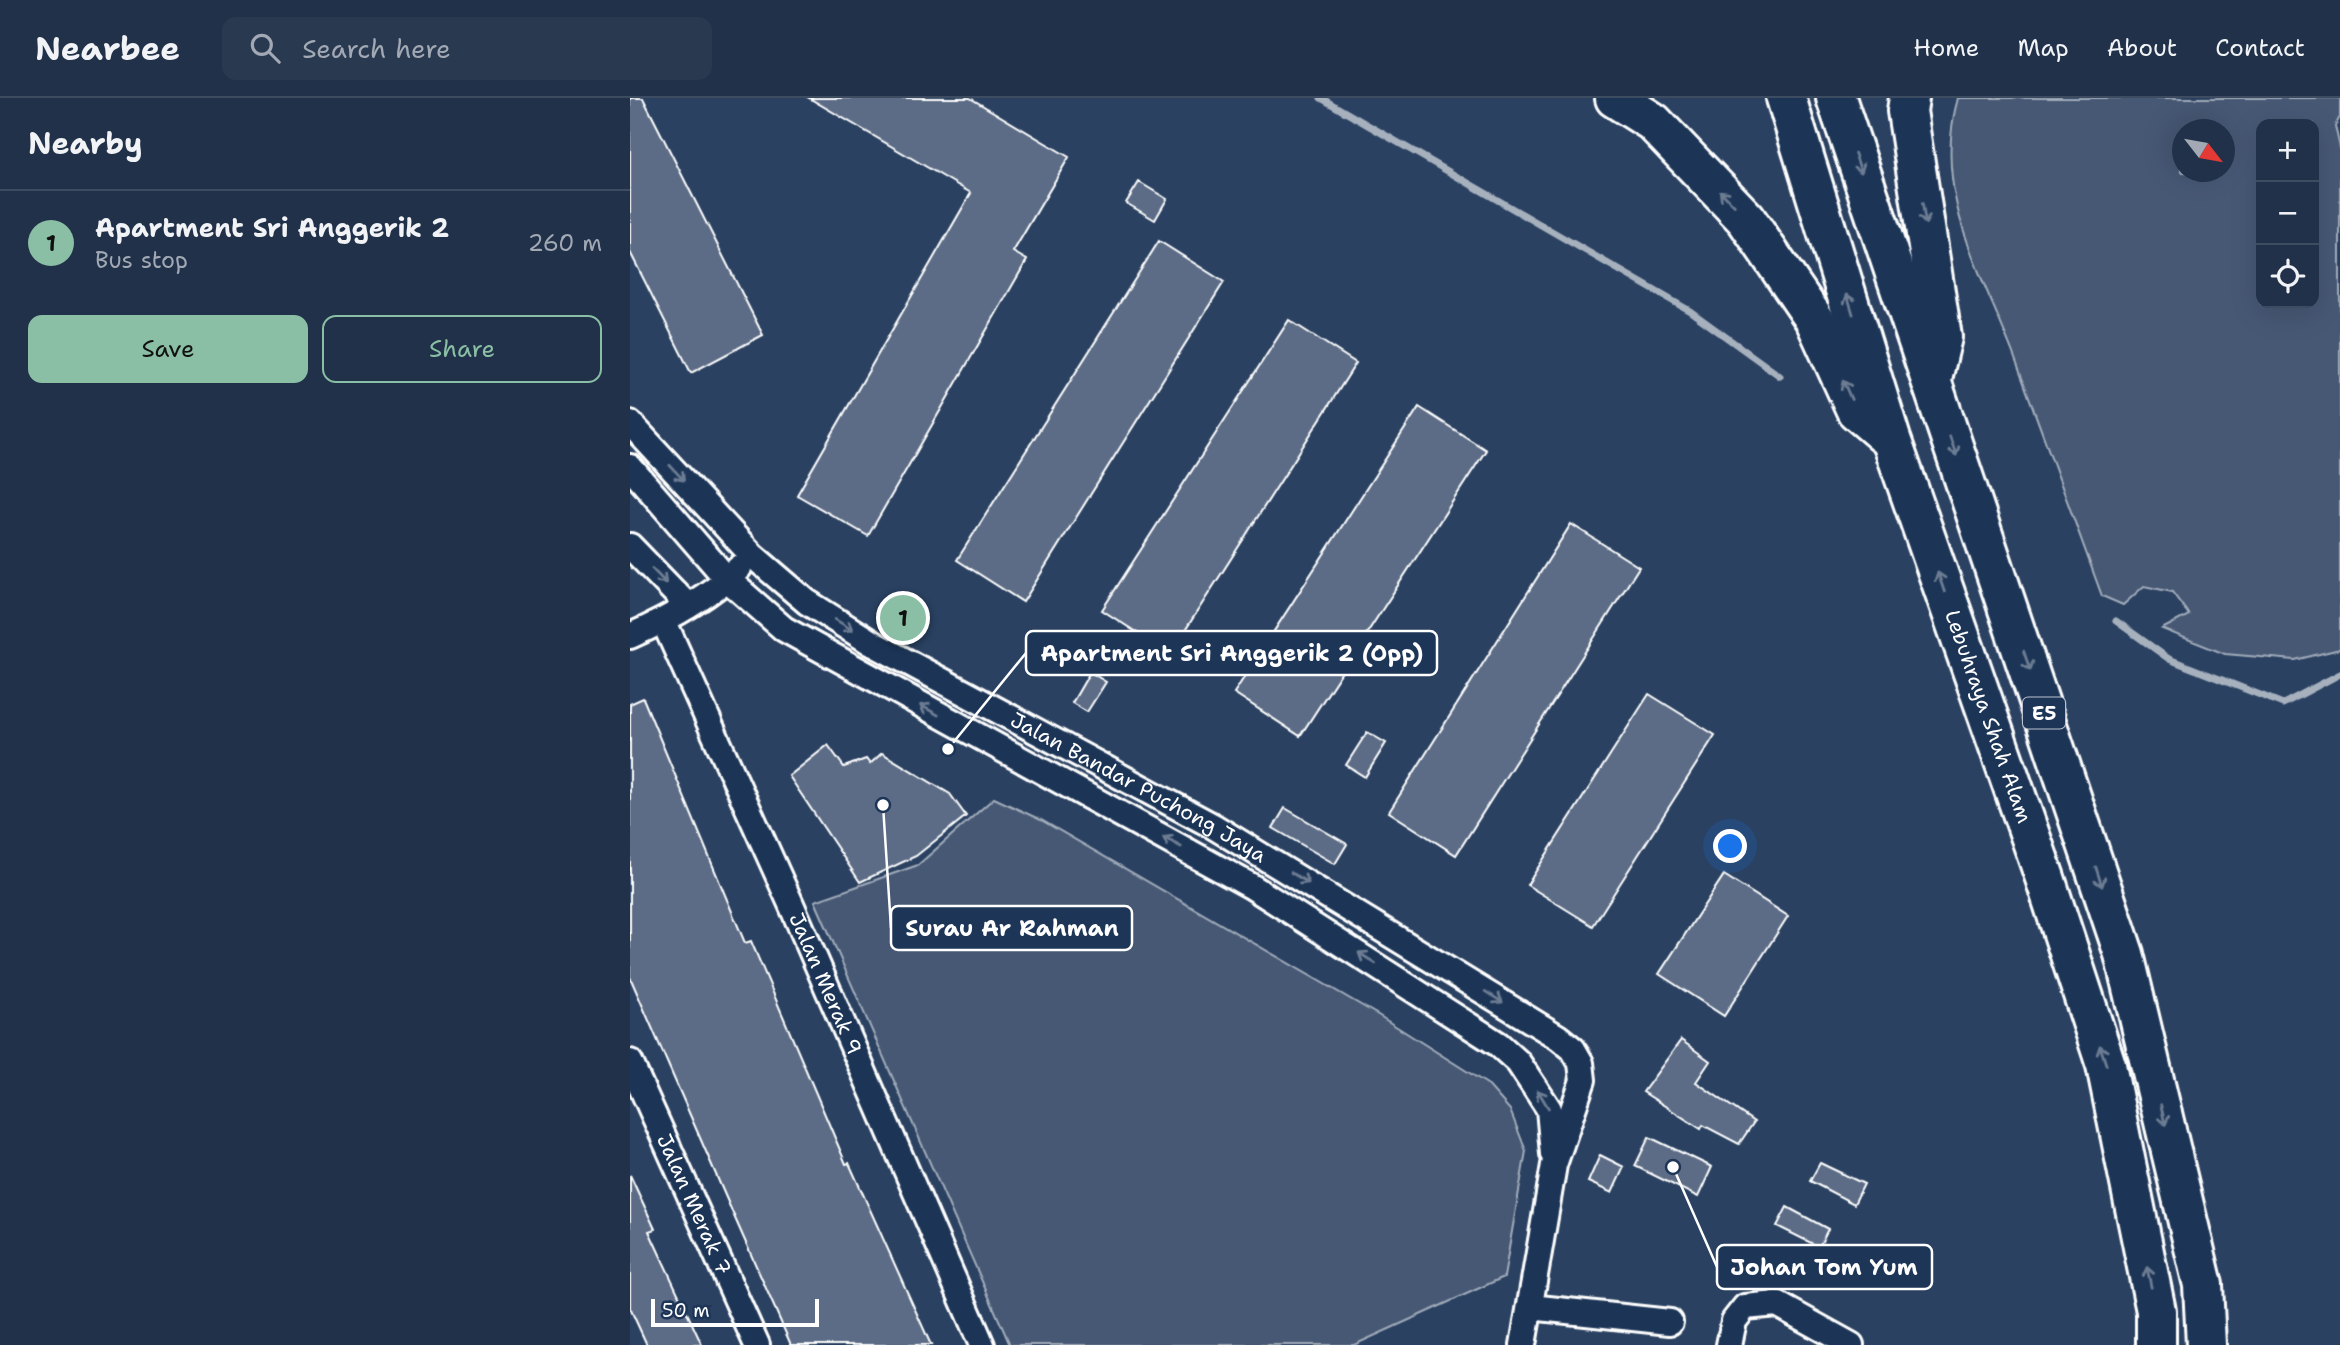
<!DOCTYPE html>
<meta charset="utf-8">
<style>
body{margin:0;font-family:"Shantell Sans",sans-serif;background:#283950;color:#f1f3f6}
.controls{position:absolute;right:21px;top:21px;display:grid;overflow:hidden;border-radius:14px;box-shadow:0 7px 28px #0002}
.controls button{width:63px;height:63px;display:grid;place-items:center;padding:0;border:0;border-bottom:2px solid #3d4c61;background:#203149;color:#f1f3f6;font:35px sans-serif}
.compass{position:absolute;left:1542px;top:21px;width:63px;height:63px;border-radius:50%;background:#203149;box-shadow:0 7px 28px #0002;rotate:121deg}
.scale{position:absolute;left:21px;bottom:18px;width:168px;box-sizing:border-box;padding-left:7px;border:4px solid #fff;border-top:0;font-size:19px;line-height:24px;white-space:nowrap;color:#fff;-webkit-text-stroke:5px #1d3557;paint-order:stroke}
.you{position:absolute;left:1101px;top:749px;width:24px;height:24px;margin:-18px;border:5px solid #fff;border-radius:50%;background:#1a73e8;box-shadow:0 0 0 10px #1a73e833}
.badge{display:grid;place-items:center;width:46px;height:46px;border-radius:50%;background:#8abfa5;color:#111;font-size:23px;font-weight:700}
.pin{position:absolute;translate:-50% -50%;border:4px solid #fff;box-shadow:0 2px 7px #0006}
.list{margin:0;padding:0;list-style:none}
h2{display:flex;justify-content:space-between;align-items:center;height:91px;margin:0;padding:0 28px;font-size:30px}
h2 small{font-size:23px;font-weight:400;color:#a2a9b4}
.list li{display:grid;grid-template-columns:46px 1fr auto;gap:21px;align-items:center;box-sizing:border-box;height:105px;padding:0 28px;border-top:2px solid #3d4c61}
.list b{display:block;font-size:26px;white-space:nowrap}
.list p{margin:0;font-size:23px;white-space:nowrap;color:#a2a9b4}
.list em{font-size:23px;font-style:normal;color:#a2a9b4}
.actions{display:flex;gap:14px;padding:21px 28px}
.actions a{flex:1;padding:16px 0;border:2px solid #8abfa5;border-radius:14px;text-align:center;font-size:24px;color:#8abfa5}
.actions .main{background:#8abfa5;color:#111}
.icon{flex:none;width:38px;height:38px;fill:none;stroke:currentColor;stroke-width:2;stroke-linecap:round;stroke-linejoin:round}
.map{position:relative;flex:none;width:1710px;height:1247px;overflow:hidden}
header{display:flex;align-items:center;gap:42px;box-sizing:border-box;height:98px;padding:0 35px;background:#203149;border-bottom:2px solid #3d4c61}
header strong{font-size:33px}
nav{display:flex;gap:38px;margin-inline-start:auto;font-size:24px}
.search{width:490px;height:63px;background:#283950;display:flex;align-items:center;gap:18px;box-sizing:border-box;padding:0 24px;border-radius:14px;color:#a2a9b4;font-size:26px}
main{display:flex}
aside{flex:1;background:#203149}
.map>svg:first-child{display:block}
.green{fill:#465975;stroke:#a2acba;stroke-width:2;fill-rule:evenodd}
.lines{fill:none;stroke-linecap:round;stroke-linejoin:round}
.stream{stroke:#a7b1be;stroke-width:7}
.building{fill:#5b6c86;stroke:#fff;stroke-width:2}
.minor-casing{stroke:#fff;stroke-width:30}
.motorway-casing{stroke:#fff;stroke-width:44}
.minor{stroke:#1d3557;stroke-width:24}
.motorway{stroke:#1d3557;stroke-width:38}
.oneway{stroke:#6c7c92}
.labels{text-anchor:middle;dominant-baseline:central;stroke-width:6;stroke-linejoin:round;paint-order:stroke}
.shield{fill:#1d3557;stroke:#bbc2cd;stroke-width:2}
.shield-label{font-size:19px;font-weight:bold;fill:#fff}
.street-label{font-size:21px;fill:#fff;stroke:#1d3557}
.leader{fill:none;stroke:#fff;stroke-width:2.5}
.callout-dot{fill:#fff;stroke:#1d3557;stroke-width:2.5}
.callout{fill:#1d3557;stroke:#fff;stroke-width:2.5}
.callout-label{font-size:23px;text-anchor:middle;font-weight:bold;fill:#fff}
</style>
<header>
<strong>Nearbee</strong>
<div class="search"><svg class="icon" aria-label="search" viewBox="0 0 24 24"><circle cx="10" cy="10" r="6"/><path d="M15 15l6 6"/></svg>Search here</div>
<nav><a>Home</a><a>Map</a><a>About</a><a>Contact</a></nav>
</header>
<main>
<aside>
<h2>Nearby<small></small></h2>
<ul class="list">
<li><span class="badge">1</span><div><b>Apartment Sri Anggerik 2</b><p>Bus stop</p></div><em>260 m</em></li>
</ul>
<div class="actions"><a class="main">Save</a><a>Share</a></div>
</aside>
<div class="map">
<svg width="1710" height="1247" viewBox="0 0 1710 1247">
<rect width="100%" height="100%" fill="#2a4161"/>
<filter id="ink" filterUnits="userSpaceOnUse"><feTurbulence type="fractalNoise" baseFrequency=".0143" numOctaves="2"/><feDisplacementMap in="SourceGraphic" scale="14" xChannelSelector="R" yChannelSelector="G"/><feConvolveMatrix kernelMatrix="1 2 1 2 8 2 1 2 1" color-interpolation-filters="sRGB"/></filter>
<g filter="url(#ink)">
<path class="green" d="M 1328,0 L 1710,0 L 1710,19 L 1705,28 L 1710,50 L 1710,551 L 1665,562 L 1595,556 L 1532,531 L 1559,517 L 1542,494 L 1514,488 L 1493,507 L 1472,498 C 1443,418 1414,338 1384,258 C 1352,174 1301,95 1328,0 ZM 1684,26 L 1684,205 L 1631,205 L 1631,26 ZM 1552,32 L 1594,32 L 1594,74 L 1552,74 Z
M 364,700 L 411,722 L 748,917 L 857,986 L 880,1012 L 896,1053 L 874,1179 L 724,1247 L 380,1247 L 185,803 L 288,767 Z"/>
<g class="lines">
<path class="stream" d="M 691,0 L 1060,213 L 1150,278
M 1486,523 L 1539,561 L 1653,606 L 1710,576"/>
</g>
<path class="building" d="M 0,0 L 13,0 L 133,237 L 61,275 L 0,154 Z
M 179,0 L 340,0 L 439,59 L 383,154 L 397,162 L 238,438 L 167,397 L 341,95 Z
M 509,84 L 537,101 L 525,122 L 496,105 Z
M 529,143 L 594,184 L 393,504 L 327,462 Z
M 659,222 L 726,265 L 540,556 L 472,512 Z
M 789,309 L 856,352 L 670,638 L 604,595 Z
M 941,426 L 1009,469 L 826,757 L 759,714 Z
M 460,574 L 476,584 L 457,614 L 442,605 Z
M 1019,596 L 1085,637 L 963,828 L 897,787 Z
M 13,600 L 115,845 L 121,843 L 216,1066 L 219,1065 L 301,1247 L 161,1247 L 104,1118 L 0,879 L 0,606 Z
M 737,634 L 756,645 L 735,679 L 716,667 Z
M 198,647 L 214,669 L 236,661 L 240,666 L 252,655 L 320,696 L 336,718 L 286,758 L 230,784 L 159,678 Z
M 655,710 L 717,746 L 705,766 L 643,730 Z
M 1094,777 L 1158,818 L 1094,918 L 1029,876 Z
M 1051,942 L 1080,963 L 1066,984 L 1124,1024 L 1109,1046 L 1073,1027 L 1071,1031 L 1013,994 Z
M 1019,1039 L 1082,1069 L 1068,1099 L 1005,1068 Z
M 970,1057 L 994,1069 L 982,1095 L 958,1084 Z
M 1190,1065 L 1234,1086 L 1224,1106 L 1180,1083 Z
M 0,1077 L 25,1131 L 19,1133 L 72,1247 L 17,1247 L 0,1210 Z
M 1157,1109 L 1198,1131 L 1189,1149 L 1147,1128 Z"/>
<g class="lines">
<defs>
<g id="minor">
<path id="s1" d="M 0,325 L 122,457 L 177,504 L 242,545 L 583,728 L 928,939 L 943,951 L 951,965 L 953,982 L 924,1067 L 893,1247"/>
<path d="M 0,369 L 97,481 L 154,531 L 621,788 L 868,946 L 888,964 L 919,1011 L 923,1056"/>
<path d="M 0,448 L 58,508"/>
<path id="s2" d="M 34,524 L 161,806 L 352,1247"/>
<path d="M 0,538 C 39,521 78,500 109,470"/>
<path id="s3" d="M 0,964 L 127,1247"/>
<path d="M 900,1209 L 1040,1224"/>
<path d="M 1099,1247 L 1104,1223 L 1115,1209 L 1147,1206 L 1221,1247"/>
</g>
<g id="motorway">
<path d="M 985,0 L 1023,24 L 1116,121 L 1185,222 L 1226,312 L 1254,336"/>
<path id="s4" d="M 1156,0 L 1261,341 L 1415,780 L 1476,967 L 1526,1213 L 1526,1247"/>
<path d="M 1206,0 L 1494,856 L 1573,1187 L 1576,1247"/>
<path d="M 1279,0 L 1277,13 L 1312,239 L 1303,277"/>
</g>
</defs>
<use href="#minor" class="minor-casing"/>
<use href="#motorway" class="motorway-casing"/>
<use href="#minor" class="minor"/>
<use href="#motorway" class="motorway"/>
</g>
<defs><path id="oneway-shaft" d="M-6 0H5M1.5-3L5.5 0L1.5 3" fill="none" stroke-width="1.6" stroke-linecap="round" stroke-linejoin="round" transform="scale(1.75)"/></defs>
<g class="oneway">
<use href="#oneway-shaft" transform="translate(1228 65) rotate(71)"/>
<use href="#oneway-shaft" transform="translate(1097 100) rotate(-134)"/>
<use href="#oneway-shaft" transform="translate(1294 116) rotate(81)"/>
<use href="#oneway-shaft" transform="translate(1220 206) rotate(-107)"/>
<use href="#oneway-shaft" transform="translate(1217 292) rotate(-114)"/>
<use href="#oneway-shaft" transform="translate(1323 348) rotate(71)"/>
<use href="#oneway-shaft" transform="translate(47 375) rotate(47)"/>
<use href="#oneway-shaft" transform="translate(29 478) rotate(46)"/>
<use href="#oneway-shaft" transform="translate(1311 484) rotate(-109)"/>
<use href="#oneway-shaft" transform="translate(214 527) rotate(32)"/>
<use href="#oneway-shaft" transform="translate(1397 563) rotate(71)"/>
<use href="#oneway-shaft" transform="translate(299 612) rotate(-151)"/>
<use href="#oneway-shaft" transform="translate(542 744) rotate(-151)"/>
<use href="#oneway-shaft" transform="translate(1469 779) rotate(72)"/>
<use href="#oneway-shaft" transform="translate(670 780) rotate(31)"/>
<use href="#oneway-shaft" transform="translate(737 860) rotate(-147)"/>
<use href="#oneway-shaft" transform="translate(864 899) rotate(32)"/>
<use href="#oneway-shaft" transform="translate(1473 957) rotate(-108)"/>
<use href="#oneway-shaft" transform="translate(913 1001) rotate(-121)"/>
<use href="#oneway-shaft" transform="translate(1533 1017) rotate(77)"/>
<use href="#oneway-shaft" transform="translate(1519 1179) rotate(-102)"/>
</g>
</g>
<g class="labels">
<rect class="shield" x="1393" y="599.5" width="42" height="31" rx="5"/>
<g class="shield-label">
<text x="1414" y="615">E5</text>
</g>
<g class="street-label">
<text stroke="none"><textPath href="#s4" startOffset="651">Lebuhraya Shah Alam</textPath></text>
<text stroke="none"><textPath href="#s1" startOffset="632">Jalan Bandar Puchong Jaya</textPath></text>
<text stroke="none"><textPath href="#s2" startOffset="396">Jalan Merak 9</textPath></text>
<text stroke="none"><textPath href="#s3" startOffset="156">Jalan Merak 7</textPath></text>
</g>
</g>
<path class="leader" d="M318 651L396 555M253 707L261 830M1043 1069L1087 1169"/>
<g class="callout-dot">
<circle cx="318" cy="651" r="7"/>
<circle cx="253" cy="707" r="7"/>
<circle cx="1043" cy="1069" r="7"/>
</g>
<g class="callout">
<rect x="396" y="533" width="411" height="44" rx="7"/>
<rect x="261" y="808" width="241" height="44" rx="7"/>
<rect x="1087" y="1147" width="215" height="44" rx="7"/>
</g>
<g class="callout-label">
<text x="602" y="563">Apartment Sri Anggerik 2 (Opp)</text>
<text x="382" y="838">Surau Ar Rahman</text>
<text x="1194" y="1177">Johan Tom Yum</text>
</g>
</svg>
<div class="controls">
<button>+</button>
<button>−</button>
<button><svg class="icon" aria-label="locate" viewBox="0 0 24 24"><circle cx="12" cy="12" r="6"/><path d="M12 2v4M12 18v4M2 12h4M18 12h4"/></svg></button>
</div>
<svg class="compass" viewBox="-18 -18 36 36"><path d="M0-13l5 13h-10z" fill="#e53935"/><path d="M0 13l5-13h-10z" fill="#a2a9b4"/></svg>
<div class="scale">50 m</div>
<div class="you"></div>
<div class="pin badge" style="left:273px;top:520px">1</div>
</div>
</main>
